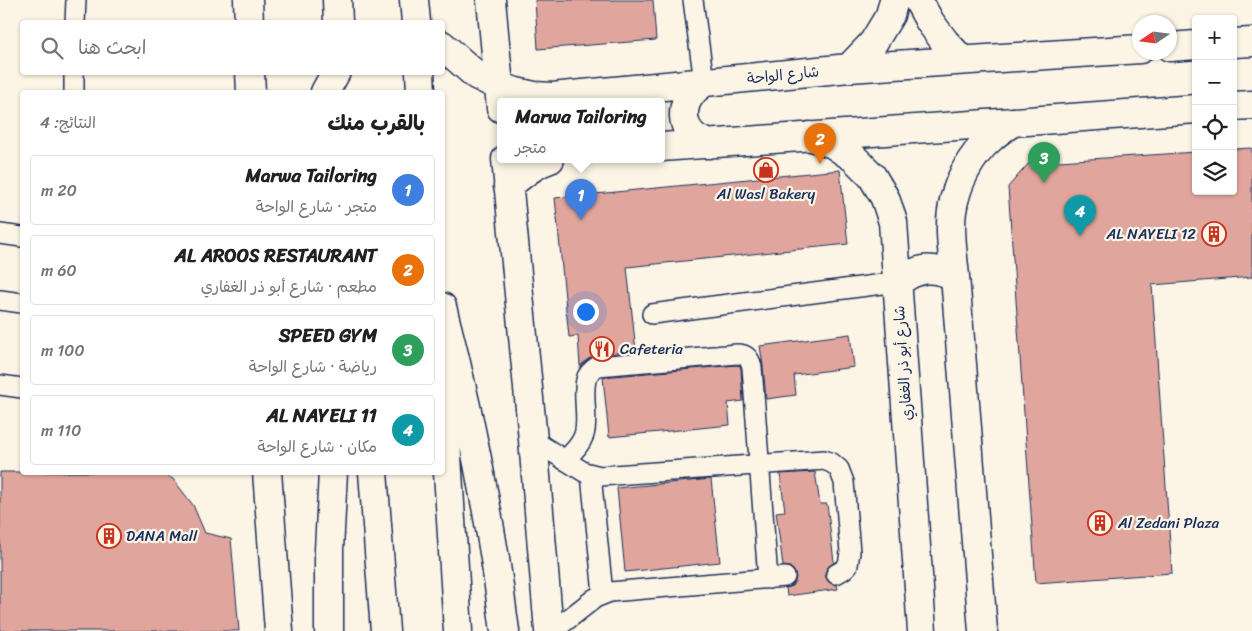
<!DOCTYPE html>
<html lang="ar">
<meta charset="utf-8">
<style>
body{margin:0;font-family:Sriracha,"Playpen Sans Arabic",sans-serif;background:#f2f2f2;color:#202124;direction:rtl}
.controls{position:absolute;right:15px;top:15px;display:grid;overflow:hidden;border-radius:5px;box-shadow:0 1px 4px #0004}
.controls button{width:45px;height:45px;display:grid;place-items:center;padding:0;border:0;border-bottom:1px solid #e0e0e0;background:#fff;color:#202124;font:25px sans-serif}
.compass{position:absolute;left:1132px;top:15px;width:45px;height:45px;border-radius:50%;background:#fff;box-shadow:0 1px 4px #0004;rotate:257deg}
.you{position:absolute;left:585px;top:311px;width:18px;height:18px;margin:-12px;border:4px solid #fff;border-radius:50%;background:#1a73e8;box-shadow:0 0 0 8px #1a73e833}
.badge{display:grid;place-items:center;width:32px;height:32px;border-radius:50%;background:#c8321e;color:#fff;font-size:16px;font-weight:700}
.pin{position:absolute;translate:-50% -41px;filter:drop-shadow(0 1px 2px #0008)}
.pin::after{content:'';position:absolute;top:26px;width:18px;height:15px;background:inherit;clip-path:polygon(0 0,100% 0,50% 100%)}
.popup{position:absolute;left:497px;top:98px;width:168px;height:65px;box-sizing:border-box;display:grid;place-content:center;border-radius:5px;background:#fff;filter:drop-shadow(0 1px 4px #0005);font-size:16px;white-space:nowrap;color:#757577}
.popup b{font-size:19px;color:#202124}
.popup::after{content:'';position:absolute;left:50%;top:100%;margin-left:-10px;border:10px solid transparent;border-top-color:#fff}
.list{margin:0;padding:0;list-style:none}
h2{display:flex;justify-content:space-between;align-items:center;height:65px;margin:0;padding:0 20px;font-size:21px}
h2 small{font-size:16px;font-weight:400;color:#757577}
.list li{display:grid;grid-template-columns:32px 1fr auto;gap:15px;align-items:center;box-sizing:border-box;height:70px;margin:0 10px 10px;padding:0 10px;border:1px solid #e0e0e0;border-radius:5px}
.list b{display:block;font-size:19px;white-space:nowrap}
.list p{margin:0;font-size:16px;white-space:nowrap;color:#757577}
.list em{font-size:16px;font-style:normal;color:#757577}
.icon{flex:none;width:28px;height:28px;fill:none;stroke:currentColor;stroke-width:2;stroke-linecap:round;stroke-linejoin:round}
.map{position:relative;flex:none;width:1252px;height:631px;overflow:hidden;direction:ltr}
.search{position:absolute;background:#fff;box-shadow:0 1px 4px #0004;left:20px;top:20px;width:425px;height:55px;display:flex;align-items:center;gap:12px;box-sizing:border-box;padding:0 18px;border-radius:5px;color:#757577;font-size:19px}
.panel{position:absolute;background:#fff;box-shadow:0 1px 4px #0004;left:20px;top:90px;width:425px;height:385px;border-radius:5px;direction:rtl}
.map>svg:first-child{display:block}
.building{fill:#e0a69d;stroke:#1b2f5e}
.lines{fill:none;stroke-linecap:round;stroke-linejoin:round}
.service-casing{stroke:#1b2f5e;stroke-width:22}
.minor-casing{stroke:#1b2f5e;stroke-width:31}
.primary-casing{stroke:#1b2f5e;stroke-width:31}
.service{stroke:#fcf5e5;stroke-width:19}
.minor{stroke:#fcf5e5;stroke-width:28}
.primary{stroke:#fcf5e5;stroke-width:28}
.labels{text-anchor:middle;dominant-baseline:central;stroke-width:4.5;stroke-linejoin:round;paint-order:stroke}
.street-label{font-size:15px;fill:#1b2f5e;stroke:#fcf5e5}
.poi-label{font-size:15px;fill:#1b2f5e;stroke:#fcf5e5;text-anchor:start}
</style>
<div class="map">
<svg width="1252" height="631" viewBox="0 0 1252 631">
<rect width="100%" height="100%" fill="#fcf5e5"/>
<filter id="ink" filterUnits="userSpaceOnUse"><feTurbulence type="fractalNoise" baseFrequency=".02" numOctaves="2"/><feDisplacementMap in="SourceGraphic" scale="10" xChannelSelector="R" yChannelSelector="G"/><feConvolveMatrix kernelMatrix="1 2 1 2 8 2 1 2 1" color-interpolation-filters="sRGB"/></filter>
<g filter="url(#ink)">
<path class="building" d="M 535,0 L 653,0 L 656,40 L 538,49 Z
M 1252,148 L 1252,277 L 1152,285 L 1172,573 L 1036,583 L 1008,187 L 1029,163 L 1196,152 L 1196,191 L 1233,191 L 1233,149 Z
M 840,170 L 848,244 L 627,267 L 636,351 L 597,355 L 588,359 L 580,366 L 578,336 L 569,337 L 555,198 Z
M 850,334 L 854,367 L 794,375 L 796,395 L 766,399 L 763,366 L 760,346 Z
M 737,365 L 740,366 L 741,369 L 743,401 L 728,403 L 730,425 L 609,437 L 603,377 Z
M 0,472 L 160,472 L 173,479 L 193,505 L 205,533 L 231,539 L 239,631 L 0,631 Z
M 815,472 L 820,504 L 827,504 L 834,562 L 827,568 L 825,574 L 827,580 L 830,583 L 837,585 L 838,589 L 787,596 L 786,588 L 792,586 L 795,582 L 796,577 L 794,571 L 790,567 L 783,566 L 776,512 L 785,511 L 780,474 Z
M 711,479 L 720,562 L 625,572 L 617,488 Z"/>
<g class="lines">
<defs>
<path id="service" d="M 693,0 L 704,82
M 75,22 L 76,0
M 74,92 L 74,72
M 0,234 L 22,237
M 0,300 L 22,303
M 652,314 L 898,282
M 0,385 L 22,388
M 533,440 L 584,472 L 600,476 L 824,460 L 832,463 L 839,469 L 844,482 L 850,552 L 848,565 L 843,570 L 836,574
M 564,460 C 573,453 580,446 584,435 C 589,418 582,397 586,380 C 587,373 593,369 598,366 L 737,354 C 746,354 750,358 752,367 L 768,579
M 591,475 L 603,594
M 553,631 L 595,598 L 610,592 L 785,577"/>
<path id="minor" d="M 248,0 L 249,22
M 491,0 L 501,108
M 918,0 L 930,22 L 945,42 L 962,60
M 1233,43 L 1252,42
M 442,45 L 476,75 L 499,86 L 516,92 L 534,96 L 552,97 L 849,68 L 1140,49
M 1170,47 L 1196,45
M 849,68 L 873,43 L 890,15 L 894,0
M 250,72 L 251,92
M 704,82 C 700,86 695,88 692,93 C 680,107 681,129 698,139 C 701,141 706,142 709,144
M 1233,106 L 1252,105
M 809,136 L 833,144 L 854,158 L 872,176 L 885,198 L 893,222 L 922,631
M 661,147 L 1196,109
M 506,159 L 533,440 L 549,631
M 508,186 C 522,175 534,164 550,159
M 898,282 C 919,267 931,266 955,276
M 267,472 L 279,631
M 983,631 L 955,276 C 953,257 949,230 952,211 C 956,184 970,156 991,138 C 997,132 1005,127 1013,122"/>
<path id="primary" d="M 337,0 L 338,22
M 414,0 L 416,22
M 420,72 L 421,92
M 325,92 L 336,72
M 442,307 C 463,387 480,467 493,547 C 498,575 501,603 505,631
M 442,377 L 458,631
M 373,472 L 385,631
M 329,631 L 329,550 L 333,472"/>
</defs>
<use href="#service" class="service-casing"/>
<use href="#minor" class="minor-casing"/>
<use href="#primary" class="primary-casing"/>
<use href="#service" class="service"/>
<use href="#minor" class="minor"/>
<use href="#primary" class="primary"/>
</g>
</g>
<defs>
<symbol id="shop-ring" viewBox="-11 -11 22 22"><circle r="9.5" fill="#fcf5e5" stroke="#c8321e" stroke-width="1.5"/><path d="M-5-2.5h2.3a2.7 3.5 0 0 1 5.4 0H5L5.5 6h-11ZM-1.5-2.5h3a1.5 2.3 0 0 0-3 0Z" fill="#c8321e"/></symbol>
<symbol id="building-ring" viewBox="-11 -11 22 22"><circle r="9.5" fill="#fcf5e5" stroke="#c8321e" stroke-width="1.5"/><path d="M-4-6H4V6H1V3H-1V6H-4ZM-2.5-4.3h1.7v1.8h-1.7ZM.8-4.3h1.7v1.8H.8ZM-2.5-1h1.7V.8h-1.7ZM.8-1h1.7V.8H.8Z" fill="#c8321e"/></symbol>
<symbol id="restaurant-ring" viewBox="-11 -11 22 22"><circle r="9.5" fill="#fcf5e5" stroke="#c8321e" stroke-width="1.5"/><path d="M-5-6h1v4h1v-4h1v4h1v-4h1v5L-1.5 .5V6h-2V.5L-5-1ZM5-6V6H3V1.5H1.5Q1.5-4 5-6Z" fill="#c8321e"/></symbol>
</defs>
<g fill-rule="evenodd">
<use href="#shop-ring" x="752" y="156" width="28" height="28"/>
<use href="#building-ring" x="1200" y="220" width="28" height="28"/>
<use href="#restaurant-ring" x="588" y="335" width="28" height="28"/>
<use href="#building-ring" x="1086" y="509" width="28" height="28"/>
<use href="#building-ring" x="95" y="522" width="28" height="28"/>
</g>
<g class="labels">
<g class="street-label">
<text transform="translate(783 75) rotate(-6)">شارع الواحة</text>
<text transform="translate(903 363) rotate(-94)">شارع أبو ذر الغفاري</text>
</g>
<g class="poi-label">
<text x="766" y="194" text-anchor="middle">Al Wasl Bakery</text>
<text x="1196" y="234" text-anchor="end">AL NAYELI 12</text>
<text x="620" y="349">Cafeteria</text>
<text x="1118" y="523">Al Zedani Plaza</text>
<text x="126" y="536">DANA Mall</text>
</g>
</g>
</svg>
<div class="controls">
<button>+</button>
<button>−</button>
<button><svg class="icon" aria-label="locate" viewBox="0 0 24 24"><circle cx="12" cy="12" r="6"/><path d="M12 2v4M12 18v4M2 12h4M18 12h4"/></svg></button>
<button><svg class="icon" aria-label="layers" viewBox="0 0 24 24"><path d="M12 4l9 5-9 5-9-5zM3 14l9 5 9-5"/></svg></button>
</div>
<svg class="compass" viewBox="-18 -18 36 36"><path d="M0-13l5 13h-10z" fill="#e53935"/><path d="M0 13l5-13h-10z" fill="#757577"/></svg>
<div class="you"></div>
<div class="pin badge" style="left:581px;top:220px;background:#3f7fe0">1</div>
<div class="popup"><b>Marwa Tailoring</b>متجر</div>
<div class="pin badge" style="left:820px;top:164px;background:#e8710a">2</div>
<div class="pin badge" style="left:1044px;top:183px;background:#2e9e5b">3</div>
<div class="pin badge" style="left:1080px;top:236px;background:#0f9aa8">4</div>
<div class="search"><svg class="icon" aria-label="search" viewBox="0 0 24 24"><circle cx="10" cy="10" r="6"/><path d="M15 15l6 6"/></svg>ابحث هنا</div>
<section class="panel">
<h2>بالقرب منك<small>النتائج: 4</small></h2>
<ul class="list">
<li><span class="badge" style="background:#3f7fe0">1</span><div><b>Marwa Tailoring</b><p>متجر · شارع الواحة</p></div><em>20 m</em></li>
<li><span class="badge" style="background:#e8710a">2</span><div><b>AL AROOS RESTAURANT</b><p>مطعم · شارع أبو ذر الغفاري</p></div><em>60 m</em></li>
<li><span class="badge" style="background:#2e9e5b">3</span><div><b>SPEED GYM</b><p>رياضة · شارع الواحة</p></div><em>100 m</em></li>
<li><span class="badge" style="background:#0f9aa8">4</span><div><b>AL NAYELI 11</b><p>مكان · شارع الواحة</p></div><em>110 m</em></li>
</ul>
</section>
</div>
